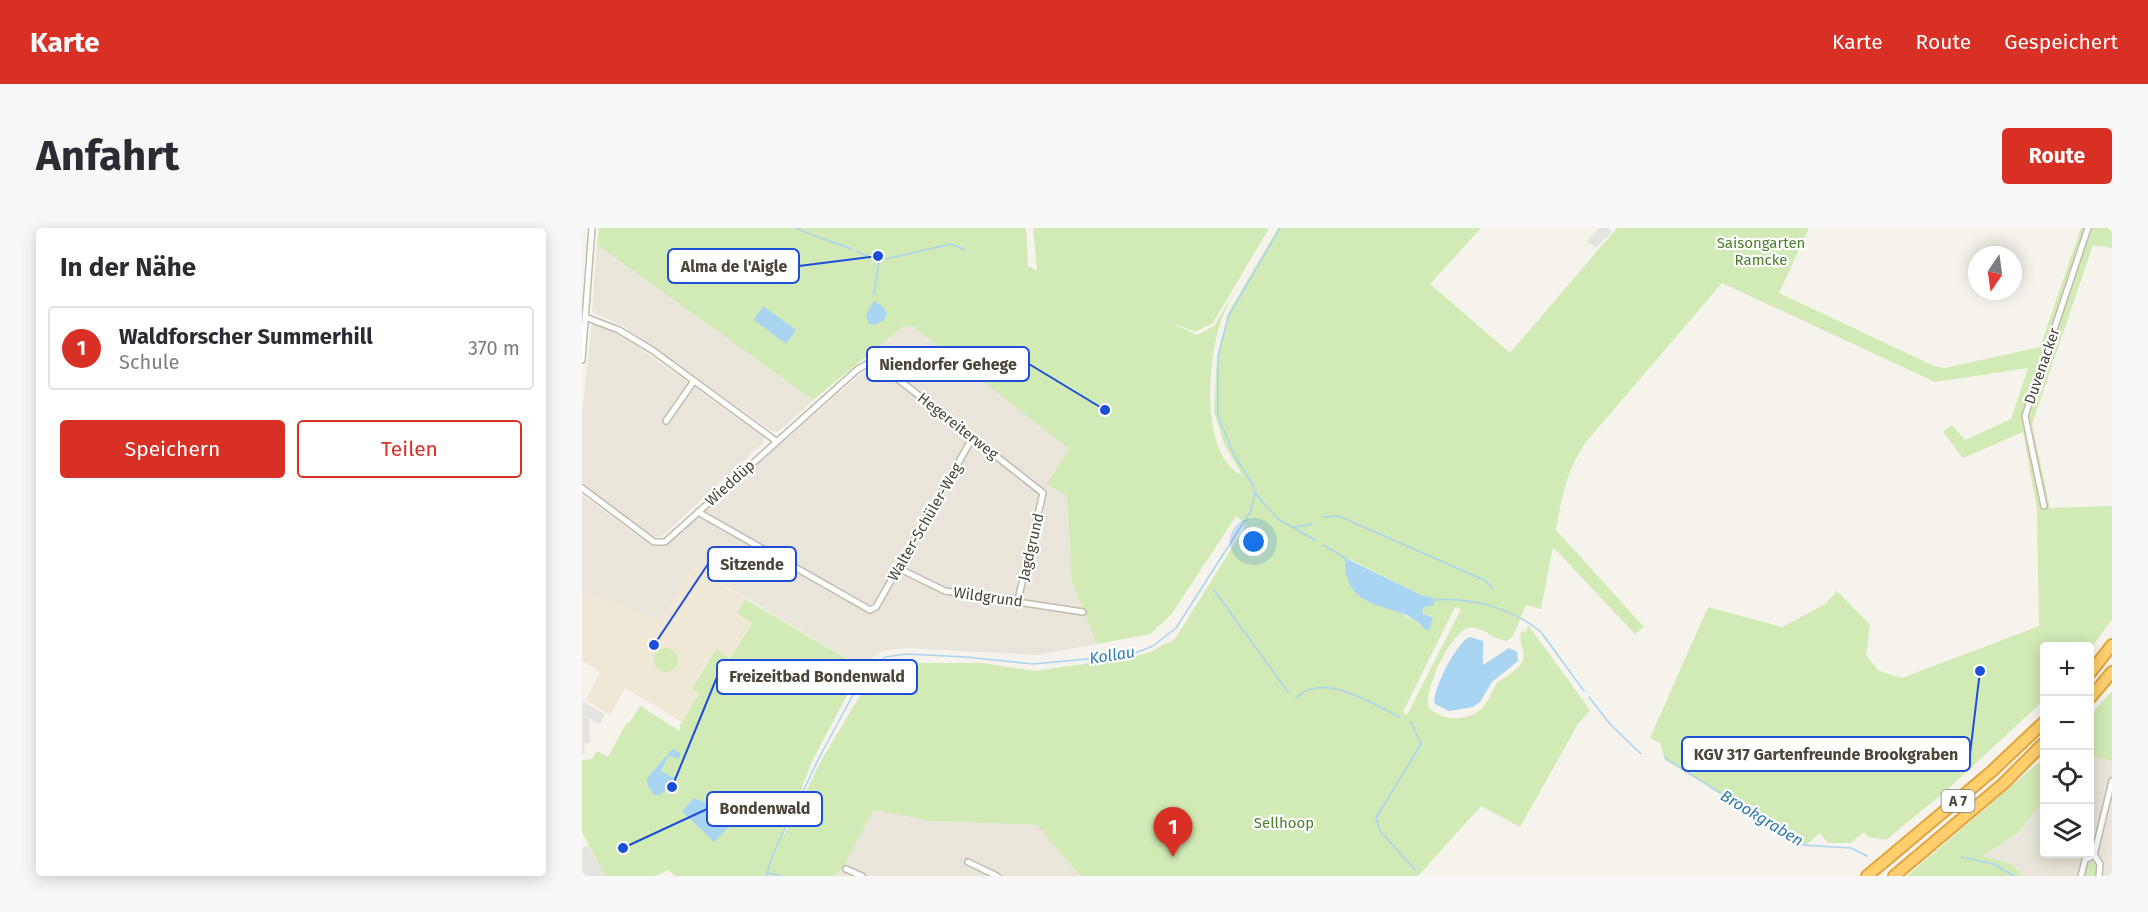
<!DOCTYPE html>
<html lang="de">
<head>
<meta charset="utf-8">
<style>
	:root { --surface:#fff; --page:#f7f7f7; --text:#2b2b33; --muted:#7c7c81; --line:#e1e1e2; --accent:#d93025 }
	body { margin:0; font-family:"Fira Sans",sans-serif; background:var(--page); color:var(--text) }
	.controls { position:absolute; right:18px; bottom:18px; display:grid; overflow:hidden; border-radius:6px; box-shadow:0 3px 15px #0003 }
	.controls button { width:54px; height:54px; display:grid; place-items:center; padding:0; border:0; border-bottom:2px solid var(--line); background:var(--surface); color:var(--text); font:30px sans-serif }
	.compass { position:absolute; left:1386px; top:18px; width:54px; height:54px; border-radius:50%; background:var(--surface); box-shadow:0 3px 15px #0003; rotate:193deg }
	.you { position:absolute; left:672px; top:314px; width:21px; height:21px; margin:-15px; border:4px solid #fff; border-radius:50%; background:#1a73e8; box-shadow:0 0 0 9px #1a73e833 }
	.badge { display:grid; place-items:center; width:39px; height:39px; border-radius:50%; background:var(--accent); color:#fff; font-size:20px; font-weight:700 }
	.pin { position:absolute; translate:-50% -50px; filter:drop-shadow(0 2px 3px #0008) }
	.pin::after { content:''; position:absolute; top:32px; width:21px; height:18px; background:inherit; clip-path:polygon(0 0,100% 0,50% 100%) }
	.list { margin:0; padding:0; list-style:none }
	h2 { display:flex; justify-content:space-between; align-items:center; height:78px; margin:0; padding:0 24px; font-size:26px }
	h2 small { font-size:20px; font-weight:400; color:var(--muted) }
	.list li { display:grid; grid-template-columns:39px 1fr auto; gap:18px; align-items:center; box-sizing:border-box; height:84px; margin:0 12px 12px; padding:0 12px; border:2px solid var(--line); border-radius:6px }
	.list b { display:block; font-size:22px; white-space:nowrap }
	.list p { margin:0; font-size:20px; white-space:nowrap; color:var(--muted) }
	.list em { font-size:20px; font-style:normal; color:var(--muted) }
	.actions { display:flex; gap:12px; padding:18px 24px }
	.actions a { flex:1; padding:14px 0; border:2px solid var(--accent); border-radius:6px; text-align:center; font-size:21px; color:var(--accent) }
	.actions .main { background:var(--accent); color:#fff }
	.icon { flex:none; width:33px; height:33px; fill:none; stroke:currentColor; stroke-width:2; stroke-linecap:round; stroke-linejoin:round }
	.map { position:relative; flex:none; width:1530px; height:648px; overflow:hidden; border-radius:6px }
	header { display:flex; align-items:center; gap:36px; box-sizing:border-box; height:84px; padding:0 30px; background:var(--accent); color:#fff }
	header strong { font-size:28px }
	nav { display:flex; gap:33px; margin-inline-start:auto; font-size:21px }
	.intro { display:flex; align-items:center; justify-content:space-between; box-sizing:border-box; height:144px; padding:0 36px }
	h1 { margin:0; font-size:42px }
	.button { padding:15px 27px; border-radius:6px; background:var(--accent); color:#fff; font-size:21px; font-weight:700 }
	main { display:flex; gap:36px; padding:0 36px }
	aside { flex:1; background:var(--surface); border-radius:6px; box-shadow:0 3px 15px #0003 }
	.map>svg:first-child { display:block }
	.residential { fill:#eae5da }
	.education { fill:#efe8d6 }
	.green { fill:#d2eab5; fill-rule:evenodd }
	.parking { fill:#e5e3e0 }
	.water { fill:#a9d4f2 }
	.lines { fill:none; stroke-linecap:round; stroke-linejoin:round }
	.stream { stroke:#a9d4f2; stroke-width:1.5 }
	.street-casing { stroke:#c2bbae; stroke-width:8 }
	.highway-casing { stroke:#e0a43c; stroke-width:14 }
	.street { stroke:#fff; stroke-width:5 }
	.highway { stroke:#ffcf6e; stroke-width:10 }
	.labels { text-anchor:middle; dominant-baseline:central; stroke-width:4.5; stroke-linejoin:round; paint-order:stroke }
	.shield { fill:#fff; stroke:#817c74; stroke-width:1.5 }
	.shield-label { font-size:14px; font-weight:bold; fill:#4b4439 }
	.park-label { font-size:15px; fill:#4a7f2a; stroke:#fff }
	.street-label { font-size:15px; fill:#4b4439; stroke:#fff }
	.water-label { font-size:16px; font-style:italic; fill:#2e7ab2; stroke:#fff }
	.leader { fill:none; stroke:#1d4ed8; stroke-width:2 }
	.callout-dot { fill:#1d4ed8; stroke:#fff; stroke-width:2 }
	.callout { fill:#fff; stroke:#1d4ed8; stroke-width:2 }
	.callout-label { font-size:16px; text-anchor:middle; font-weight:bold; fill:#4b4439 }
</style>
</head>
<body>
<header>
<strong>Karte</strong>
<nav><a>Karte</a><a>Route</a><a>Gespeichert</a></nav>
</header>
<div class="intro"><h1>Anfahrt</h1><a class="button">Route</a></div>
<main>
<aside>
<h2>In der Nähe<small></small></h2>
<ul class="list">
<li><span class="badge">1</span><div><b>Waldforscher Summerhill</b><p>Schule</p></div><em>370 m</em></li>
</ul>
<div class="actions"><a class="main">Speichern</a><a>Teilen</a></div>
</aside>
<div class="map">
<svg width="1530" height="648" viewBox="0 0 1530 648">
	<rect width="100%" height="100%" fill="#f6f3ec"/>
	<!-- residential -->
	<g class="residential">
		<path d="M15,17L231,172L196,204L189,203L43,99L10,84Z"/>
		<path d="M10,96H16L48,113L182,210L181,215L79,309H70L0,256V185Z"/>
		<path d="M330,98L488,221L485,268L490,355L515,416L456,427L325,420L301,422L282,436L262,429L112,339L79,393L0,363V267L69,317L81,318L295,132L287,124L320,99Z"/>
		<path d="M1508,528L1530,533V648H1441L1430,636L1400,628L1436,605L1462,571V626H1508Z"/>
		<path d="M291,582L348,593L456,597L498,648H251L260,642Z"/>
	</g>
	<!-- education -->
	<path class="education" d="M112,338L163,371L155,385L170,394L148,429L134,421L110,460L117,465L100,494L43,460L28,487L4,472L18,444L0,433V363L79,392Z"/>
	<!-- green -->
	<g class="green">
		<path d="M17,0H444L446,38L455,42L451,0H687L631,95L613,104L582,91L615,107L632,98L692,0C676,27 657,55 643,83C626,119 615,227 660,247L642,216L632,183L635,130L646,85L696,0H899L848,56L928,125L1035,0H1227L1197,65L1352,138L1363,140L1458,119L1499,0H1530V20L1511,17L1450,196L1468,280L1530,278V391L1508,421V418H1462V472L1366,561L1304,612L1286,609L1282,604L1269,615H1246L1238,605L1224,617L1083,532L1078,515L1068,510L1126,379L1200,399L1243,376L1255,363L1288,397L1284,427L1297,443L1320,450L1457,398L1455,281L1441,204L1381,230L1361,204L1370,197L1383,212L1429,191L1446,140L1353,154L1140,55L1003,215C984,244 980,268 974,302L1062,399L1053,406L971,319L959,381L944,377L931,408L925,413C911,412 899,397 886,400C868,405 840,465 847,480C863,495 891,494 904,475C909,469 910,461 915,455C923,448 936,443 940,434C946,424 934,414 940,403L944,404L946,397L1008,482L996,496L938,599L899,578L836,648H498L455,597L348,593L291,582L260,642L251,648H93L86,642L73,648H23L0,604V532L10,531L15,523L26,529L45,494L47,495L58,478L98,503V497L117,466L110,461L134,421L148,430L170,395L155,385L163,371L263,430L282,436L231,531L199,613L240,531L291,446L305,435H401L452,443L551,429L568,424L593,411L664,297L654,288L589,387L568,406L515,416L490,355L485,268L465,256L487,221L330,98L320,99L231,172L15,17ZM767,331L839,367L852,370L840,382L841,386L851,390L840,398L831,390L824,389ZM873,379L879,381L825,487L821,484Z"/>
		<circle cx="84" cy="432" r="12"/>
		<path d="M1530,463V533L1508,528V487Z"/>
		<path d="M1462,530V571L1436,605L1400,628L1430,636L1441,648H1325Z"/>
		<path d="M1504,633L1517,636L1515,648H1500Z"/>
	</g>
	<!-- parking -->
	<g class="parking">
		<path d="M1017,0H1026L1030,4L1014,20L1005,13Z"/>
		<path d="M0,451L1,474L23,486L18,496L7,490L8,515H2L3,526H0Z"/>
		<path d="M6,617L23,648H0V620Z"/>
	</g>
	<!-- water -->
	<g class="water">
		<path d="M292,73L299,77L305,85L302,92L293,97L287,96L284,87Z"/>
		<path d="M181,78L214,102L204,116L172,92Z"/>
		<path d="M763,330L839,367L852,370V378H844L840,382L841,386L851,390L847,402H843C824,371 761,391 763,330Z"/>
		<path d="M888,409L901,413V437L927,420L935,424L936,433L910,454L898,474L891,479L867,483L853,476C849,464 875,413 888,409Z"/>
		<path d="M91,521L98,525V529L95,531L87,527L79,543L90,549L92,548L94,552L78,567H72L65,556V551C68,547 88,523 91,521Z"/>
		<path d="M112,570L127,576L124,582L131,588L141,582L151,595L132,614L100,583Z"/>
	</g>
	<g class="lines">
		<!-- stream -->
		<g class="stream">
			<path d="M213,0L228,6"/>
			<path d="M230,7L270,21"/>
			<path d="M274,23L297,33L292,66"/>
			<path d="M304,31L369,16L383,22"/>
			<path d="M673,265L696,291L733,312"/>
			<path d="M740,289L757,288L904,353L911,361"/>
			<path d="M711,299L730,296"/>
			<path d="M741,317L765,331"/>
			<path d="M632,362L706,464"/>
			<path d="M852,372C888,369 930,380 959,404L1002,463"/>
			<path d="M1007,469L1028,496L1059,526"/>
			<path d="M714,470C740,443 789,475 817,489"/>
			<path d="M829,494L839,516L794,590L798,603L833,642"/>
			<path d="M1083,530L1220,617L1269,620L1285,628"/>
			<path d="M1380,629L1411,636L1432,648"/>
			<path d="M186,645L200,648"/>
			<path d="M184,648L191,626L237,530L285,441L303,429L324,426L384,429L451,436L548,427L571,418L594,400L669,283L673,265L671,257L652,227L636,188V128L646,89L698,0"/>
		</g>
		<defs>
			<g id="street">
				<path d="M3,89L37,102L70,122L194,213"/>
				<path d="M0,132L10,0"/>
				<path d="M84,193L112,153"/>
				<path d="M0,260L72,314H83L276,141L289,134L298,137L461,265L436,372"/>
				<path d="M1462,278L1443,188L1506,0"/>
				<path d="M116,284L288,382L294,379L391,209"/>
				<path d="M316,340L363,363L501,384"/>
				<path d="M1512,627L1518,636L1517,648"/>
				<path d="M386,634L415,648"/>
				<path d="M264,641L280,648"/>
				<path d="M1499,648L1503,632L1512,627L1530,553"/>
			</g>
			<g id="highway">
				<path d="M1508,445L1530,417"/>
				<path d="M1508,470L1530,444"/>
				<path d="M1285,648L1409,544L1462,494"/>
				<path d="M1312,648L1421,556L1462,515"/>
			</g>
		</defs>
		<!-- street casing -->
		<use href="#street" class="street-casing"/>
		<!-- highway casing -->
		<use href="#highway" class="highway-casing"/>
		<!-- street -->
		<use href="#street" class="street"/>
		<!-- highway -->
		<use href="#highway" class="highway"/>
	</g>
	<g class="labels">
		<!-- shield labels -->
		<rect class="shield" x="1359.5" y="562" width="33" height="22" rx="4.5"/>
		<g class="shield-label">
			<text x="1376" y="573">A 7</text>
		</g>
		<!-- park labels -->
		<g class="park-label">
			<text x="1179" y="15">Saisongarten<tspan x="1179" dy="17">Ramcke</tspan></text>
			<text x="702" y="595">Sellhoop</text>
		</g>
		<!-- street labels -->
		<g class="street-label">
			<text transform="translate(1460 138) rotate(-71)">Duvenacker</text>
			<text transform="translate(376 198) rotate(38)">Hegereiterweg</text>
			<text transform="translate(148 255) rotate(-42)">Wieddüp</text>
			<text transform="translate(343 294) rotate(-60)">Walter-Schüler-Weg</text>
			<text transform="translate(449 319) rotate(-77)">Jagdgrund</text>
			<text transform="translate(406 369) rotate(8)">Wildgrund</text>
		</g>
		<!-- water labels -->
		<g class="water-label">
			<text transform="translate(530 427) rotate(-9)">Kollau</text>
			<text transform="translate(1180 590) rotate(31)">Brookgraben</text>
		</g>
	</g>
	<!-- callouts -->
	<path class="leader" d="M296 28L217 38M523 182L447 136M72 417L126 336M90 559L135 449M1398 443L1388 526M41 620L125 581"/>
	<g class="callout-dot">
		<circle cx="296" cy="28" r="6"/>
		<circle cx="523" cy="182" r="6"/>
		<circle cx="72" cy="417" r="6"/>
		<circle cx="90" cy="559" r="6"/>
		<circle cx="1398" cy="443" r="6"/>
		<circle cx="41" cy="620" r="6"/>
	</g>
	<g class="callout">
		<rect x="86" y="21" width="131" height="34" rx="6"/>
		<rect x="285" y="119" width="162" height="34" rx="6"/>
		<rect x="126" y="319" width="88" height="34" rx="6"/>
		<rect x="135" y="432" width="200" height="34" rx="6"/>
		<rect x="1100" y="509" width="288" height="34" rx="6"/>
		<rect x="125" y="564" width="115" height="34" rx="6"/>
	</g>
	<g class="callout-label">
		<text x="152" y="44">Alma de l'Aigle</text>
		<text x="366" y="142">Niendorfer Gehege</text>
		<text x="170" y="342">Sitzende</text>
		<text x="235" y="454">Freizeitbad Bondenwald</text>
		<text x="1244" y="532">KGV 317 Gartenfreunde Brookgraben</text>
		<text x="183" y="586">Bondenwald</text>
	</g>
</svg>
<div class="controls">
<button>+</button>
<button>−</button>
<button><svg class="icon" aria-label="locate" viewBox="0 0 24 24"><circle cx="12" cy="12" r="6"/><path d="M12 2v4M12 18v4M2 12h4M18 12h4"/></svg></button>
<button><svg class="icon" aria-label="layers" viewBox="0 0 24 24"><path d="M12 4l9 5-9 5-9-5zM3 14l9 5 9-5"/></svg></button>
</div>
<svg class="compass" viewBox="-18 -18 36 36"><path d="M0-13l5 13h-10z" fill="#e53935"/><path d="M0 13l5-13h-10z" fill="#7c7c81"/></svg>
<div class="you"></div>
<div class="pin badge" style="left:591px;top:629px">1</div>
</div>
</main>
</body>
</html>
